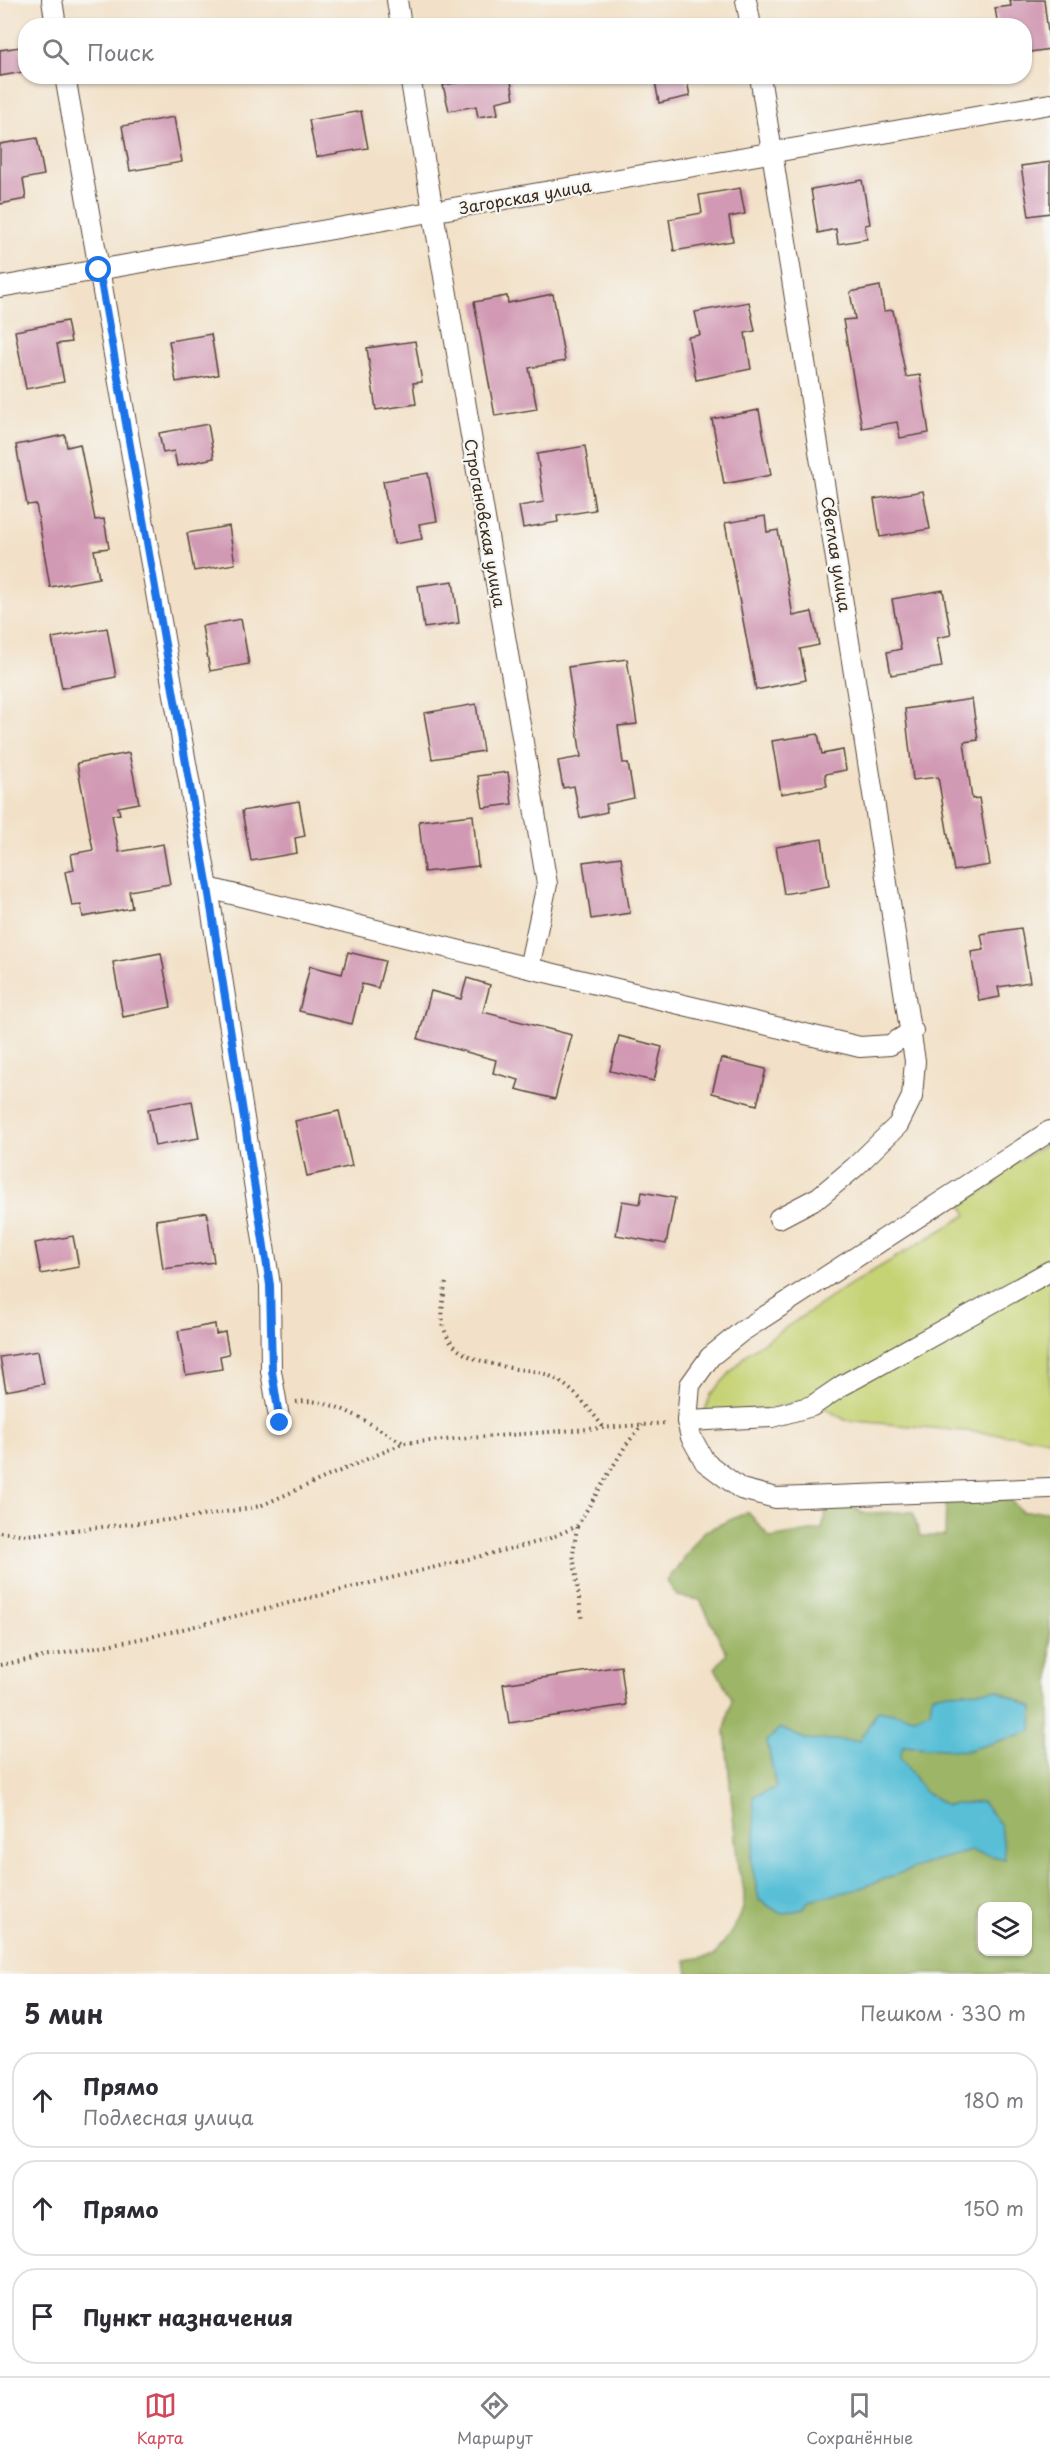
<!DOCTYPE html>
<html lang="ru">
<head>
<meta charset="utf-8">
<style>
	:root { --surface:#fff; --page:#f2f2f3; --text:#2b2b33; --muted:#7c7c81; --line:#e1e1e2; --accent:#d1495b }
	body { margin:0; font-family:"Playpen Sans",sans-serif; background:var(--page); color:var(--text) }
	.controls { position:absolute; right:18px; bottom:18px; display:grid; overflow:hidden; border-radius:12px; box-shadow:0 2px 4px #0004 }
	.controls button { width:54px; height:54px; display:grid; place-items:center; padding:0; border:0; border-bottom:2px solid var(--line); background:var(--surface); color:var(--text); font:30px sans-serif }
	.stop { position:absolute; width:18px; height:18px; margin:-14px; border:4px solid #1a73e8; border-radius:50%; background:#fff }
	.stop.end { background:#1a73e8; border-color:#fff; box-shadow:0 2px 6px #0008 }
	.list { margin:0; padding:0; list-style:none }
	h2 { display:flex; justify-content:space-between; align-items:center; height:78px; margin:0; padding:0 24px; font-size:26px }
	h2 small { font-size:20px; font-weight:400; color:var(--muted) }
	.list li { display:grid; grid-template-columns:39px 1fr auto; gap:18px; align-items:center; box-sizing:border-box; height:96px; margin:0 12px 12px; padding:0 12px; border:2px solid var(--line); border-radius:24px }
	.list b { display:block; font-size:22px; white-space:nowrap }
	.list p { margin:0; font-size:20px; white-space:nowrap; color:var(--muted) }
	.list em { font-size:20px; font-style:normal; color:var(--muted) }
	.icon { flex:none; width:33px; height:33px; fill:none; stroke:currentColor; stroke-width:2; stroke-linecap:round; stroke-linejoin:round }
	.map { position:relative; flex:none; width:1050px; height:1974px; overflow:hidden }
	.search { position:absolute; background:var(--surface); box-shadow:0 2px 4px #0004; left:18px; right:18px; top:18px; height:66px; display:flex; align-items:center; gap:15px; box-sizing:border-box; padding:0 21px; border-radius:24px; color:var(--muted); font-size:22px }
	.sheet { height:402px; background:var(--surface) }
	nav { display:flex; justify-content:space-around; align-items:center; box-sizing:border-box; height:84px; border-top:2px solid var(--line); background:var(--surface); font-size:16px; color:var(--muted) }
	nav a { display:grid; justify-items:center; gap:3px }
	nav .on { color:var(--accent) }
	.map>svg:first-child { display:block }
	.green { fill:#c6d375; stroke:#807e4a; stroke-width:1.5 }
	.forest { fill:#9cb566; stroke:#6c7042; stroke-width:1.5; fill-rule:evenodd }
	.water { fill:#59bfd7; stroke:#4a747a; stroke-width:1.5 }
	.building { fill:#d199b3 }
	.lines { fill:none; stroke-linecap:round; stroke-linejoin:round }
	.minor-casing { stroke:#564538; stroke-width:22 }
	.path { stroke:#564538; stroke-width:4; stroke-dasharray:1.5 4.5; stroke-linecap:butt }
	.minor { stroke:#fff; stroke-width:20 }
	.route { stroke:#1a73e8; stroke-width:8 }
	.labels { text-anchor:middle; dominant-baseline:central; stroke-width:4.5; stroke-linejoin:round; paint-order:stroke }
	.street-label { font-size:16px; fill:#3b2a1e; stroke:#f6f6f2 }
</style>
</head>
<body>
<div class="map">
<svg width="1050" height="1974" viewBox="0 0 1050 1974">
	<rect width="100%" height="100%" fill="#f6f6f2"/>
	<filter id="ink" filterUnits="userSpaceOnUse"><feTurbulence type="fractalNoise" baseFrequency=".0167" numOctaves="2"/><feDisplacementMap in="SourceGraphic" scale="12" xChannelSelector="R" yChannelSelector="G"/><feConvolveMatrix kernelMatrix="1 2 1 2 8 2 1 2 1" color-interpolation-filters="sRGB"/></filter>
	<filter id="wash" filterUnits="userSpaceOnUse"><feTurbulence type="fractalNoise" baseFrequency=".008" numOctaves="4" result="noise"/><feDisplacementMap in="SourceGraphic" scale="24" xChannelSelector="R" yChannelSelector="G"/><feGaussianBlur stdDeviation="1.35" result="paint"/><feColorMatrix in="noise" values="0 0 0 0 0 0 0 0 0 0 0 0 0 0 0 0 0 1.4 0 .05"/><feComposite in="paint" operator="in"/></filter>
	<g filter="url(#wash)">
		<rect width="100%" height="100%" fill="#f2e1c8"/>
		<!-- green -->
		<path class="green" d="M1050,1142V1439L845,1420L809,1399L770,1409L704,1413L711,1394L749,1352L851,1284L967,1215L961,1204L998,1182L993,1176Z"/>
		<!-- forest -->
		<path class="forest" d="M1010,1499L1022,1512L1050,1511V1974H688L686,1960L715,1955C737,1923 754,1908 738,1869L725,1730L732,1699L715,1668L727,1654L700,1600L677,1596L667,1581L703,1532L748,1512L770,1538L822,1529L828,1503L852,1502L861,1513L913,1512L920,1536H945L946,1501ZM982,1906H1028V1952H982Z"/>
		<!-- water -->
		<path class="water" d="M997,1690L1033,1707L1032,1731L966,1751L903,1746L900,1757L924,1791L946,1805L982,1802L1001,1825L1005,1859L971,1851L933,1861L855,1890L809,1900L803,1909L781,1914L759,1900L751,1861L755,1837L753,1796L776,1788L767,1741L780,1728L805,1739L859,1741L878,1710L914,1717L930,1711L932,1694Z"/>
		<g id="blocks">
			<!-- building -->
			<g class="building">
				<path d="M1010,0H1044L1050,49L1024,53V26H998L995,8L1011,6Z"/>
				<path d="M20,47L24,72L0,76V50Z"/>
				<path d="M466,76H510L514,98L496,102L498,114L478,117L476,106L449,111L443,85L467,81Z"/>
				<path d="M654,76H686L690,96L659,103Z"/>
				<path d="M361,111L368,148L316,157L309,120Z"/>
				<path d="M174,117L182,162L130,171L122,126Z"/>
				<path d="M37,138L44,175L23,179L26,199L0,204V144Z"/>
				<path d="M1050,162V213L1029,216L1021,166Z"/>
				<path d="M862,180L870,224L865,225L867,239L838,244L836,229L818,233L811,189Z"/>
				<path d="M740,188L745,214L729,217L733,241L674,251L669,219L702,213L699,195Z"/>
				<path d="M880,286L884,311L893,310L906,377L920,375L929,433L900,438L897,422L862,428L843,320L855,319L850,292Z"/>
				<path d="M553,294L565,361L529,368L537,409L495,416L474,302L507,296L508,303Z"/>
				<path d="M749,302L755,331L745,333L751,369L696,380L688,337L700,335L695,312Z"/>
				<path d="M67,321L71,342L57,344L64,382L26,389L15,331Z"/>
				<path d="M211,334L218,375L176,382L169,341Z"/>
				<path d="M415,341L422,382L413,383L416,404L376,410L367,348Z"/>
				<path d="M759,410L771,475L724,484L712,419Z"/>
				<path d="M208,424L214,458L177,466L174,451L163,453L159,433Z"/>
				<path d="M65,435L67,447L80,444L95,520L104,519L109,548L94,550L99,578L50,587L36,504L27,505L16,445Z"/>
				<path d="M585,446L595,510L557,516L558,522L523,528L519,506L544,502L537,454Z"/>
				<path d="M428,473L437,521L419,524L422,539L394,544L383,481Z"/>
				<path d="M923,491L930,529L880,537L874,499Z"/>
				<path d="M765,516L767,532L778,530L793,616L812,612L819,645L800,649L806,680L756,690L725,523Z"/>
				<path d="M229,526L235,564L194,571L187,533Z"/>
				<path d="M453,581L459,623L424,628L418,586Z"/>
				<path d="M943,590L951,635L937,638L942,667L891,675L887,652L901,649L892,599Z"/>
				<path d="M241,619L249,664L210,671L202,626Z"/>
				<path d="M107,628L116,677L62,688L52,638Z"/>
				<path d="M627,659L637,724L618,726L623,763H628L634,798L606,804L607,812L580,818L574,786L563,788L558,761L581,757L568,667Z"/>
				<path d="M972,699L978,740L964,742L972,799L979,798L990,865L954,871L938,777L913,780L905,709Z"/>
				<path d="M476,704L483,751L432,759L424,713Z"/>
				<path d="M818,734L822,754L843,750L846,770L825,774L827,786L781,794L772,741Z"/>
				<path d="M129,753L139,803L118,807L120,814L112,815L119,852L163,844L170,884L129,891L132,908L83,917L81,905L72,906L65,872L74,870L71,854L93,850L77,763Z"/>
				<path d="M508,772L512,804L483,808L478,776Z"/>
				<path d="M299,801L305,836L295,838L297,853L251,861L242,811Z"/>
				<path d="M473,815L478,866L424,872L419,821Z"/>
				<path d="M822,839L829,886L784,894L776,847Z"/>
				<path d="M621,857L630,913L591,919L583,862Z"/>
				<path d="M1021,928L1030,982L998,987L1000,997L979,1001L971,952L984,950L981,934Z"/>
				<path d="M348,952L385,961L378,988L362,984L352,1024L299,1011L310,966L342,974Z"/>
				<path d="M161,953L171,1007L123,1017L113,962Z"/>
				<path d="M467,978L490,985L483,1012L572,1035L555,1099L516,1089L519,1080L493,1073L496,1060L418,1039L431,991L461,999Z"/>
				<path d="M619,1036L662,1047L654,1081L610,1071Z"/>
				<path d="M721,1058L766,1069L757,1105L712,1093Z"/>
				<path d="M192,1101L199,1138L155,1146L148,1109Z"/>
				<path d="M339,1111L352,1166L307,1176L295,1121Z"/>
				<path d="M642,1192L675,1198L666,1244L616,1235L622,1201L640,1204Z"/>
				<path d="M207,1212L214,1262L163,1269L156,1220Z"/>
				<path d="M73,1236L79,1267L41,1274L35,1243Z"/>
				<path d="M215,1324L216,1334L225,1332L229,1354L220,1356L222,1369L186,1375L178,1331Z"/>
				<path d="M38,1351L44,1384L6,1391L0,1357Z"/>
				<path d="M621,1666L626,1705L509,1723L503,1684Z"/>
			</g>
		</g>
	</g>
	<g filter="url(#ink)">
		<use href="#blocks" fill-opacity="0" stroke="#564538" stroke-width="1.5"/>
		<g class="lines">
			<defs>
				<g id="minor">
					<path d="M52,0L56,26"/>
					<path d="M397,0L401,26"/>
					<path d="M746,0L751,26"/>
					<path d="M65,76L208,888L270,1285L271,1371L280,1423"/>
					<path d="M410,76L547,884L529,968"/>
					<path d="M760,76L915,1061L912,1097L898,1125L855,1167L819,1197L779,1218"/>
					<path d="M0,287L1050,104"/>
					<path d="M208,888L529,968L860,1047L890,1045L913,1031"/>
					<path d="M1050,1131L741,1332L710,1357L690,1385L687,1421L691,1437L705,1462L741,1489L776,1498L1050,1488"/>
					<path d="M687,1421L772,1417L812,1406L843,1385L1050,1271"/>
				</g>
			</defs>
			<!-- minor casing -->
			<use href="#minor" class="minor-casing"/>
			<!-- path -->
			<g class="path">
				<path d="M446,1283C432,1348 459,1358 516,1369C526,1370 538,1371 548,1375C573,1387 588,1407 604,1428"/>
				<path d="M296,1402C336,1396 370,1426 404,1443"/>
				<path d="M577,1527L573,1554L582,1621"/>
				<path d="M0,1532L27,1535L195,1517L260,1506L404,1443L667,1423"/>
				<path d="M0,1665L150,1637L546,1540L577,1526L626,1445L642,1425"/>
			</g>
			<!-- minor -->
			<use href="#minor" class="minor"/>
		</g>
	</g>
	<g class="lines" filter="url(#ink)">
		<!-- route -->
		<path class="route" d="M99,270L208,888L270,1285L272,1371L280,1423"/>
	</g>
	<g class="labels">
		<!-- street labels -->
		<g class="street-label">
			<text transform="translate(525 196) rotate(-10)">Загорская улица</text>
			<text transform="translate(486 523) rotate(80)">Строгановская улица</text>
			<text transform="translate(837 554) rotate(81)">Светлая улица</text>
		</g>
	</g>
</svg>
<div class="controls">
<button><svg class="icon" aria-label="layers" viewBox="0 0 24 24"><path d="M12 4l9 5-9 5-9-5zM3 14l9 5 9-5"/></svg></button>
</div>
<div class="stop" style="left:99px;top:270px"></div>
<div class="stop end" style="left:280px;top:1423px"></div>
<div class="search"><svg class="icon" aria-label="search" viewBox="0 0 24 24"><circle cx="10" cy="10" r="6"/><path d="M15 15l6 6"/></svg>Поиск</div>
</div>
<section class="sheet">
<h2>5 мин<small>Пешком · 330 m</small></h2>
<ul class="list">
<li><svg class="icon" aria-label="ahead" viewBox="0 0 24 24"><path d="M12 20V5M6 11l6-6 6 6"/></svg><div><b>Прямо</b><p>Подлесная улица</p></div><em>180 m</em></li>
<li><svg class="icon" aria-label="ahead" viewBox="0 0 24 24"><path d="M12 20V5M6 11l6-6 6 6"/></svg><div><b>Прямо</b></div><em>150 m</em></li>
<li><svg class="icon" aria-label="arrive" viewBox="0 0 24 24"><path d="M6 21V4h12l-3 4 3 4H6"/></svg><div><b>Пункт назначения</b></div></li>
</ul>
</section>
<nav>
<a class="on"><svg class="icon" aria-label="map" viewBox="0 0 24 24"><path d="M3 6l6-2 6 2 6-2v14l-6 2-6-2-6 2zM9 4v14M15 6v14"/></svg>Карта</a>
<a><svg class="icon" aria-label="directions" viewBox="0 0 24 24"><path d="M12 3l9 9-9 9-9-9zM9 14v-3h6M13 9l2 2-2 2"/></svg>Маршрут</a>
<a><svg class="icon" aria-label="saved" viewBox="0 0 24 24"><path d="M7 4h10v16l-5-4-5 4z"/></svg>Сохранённые</a>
</nav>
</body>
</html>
